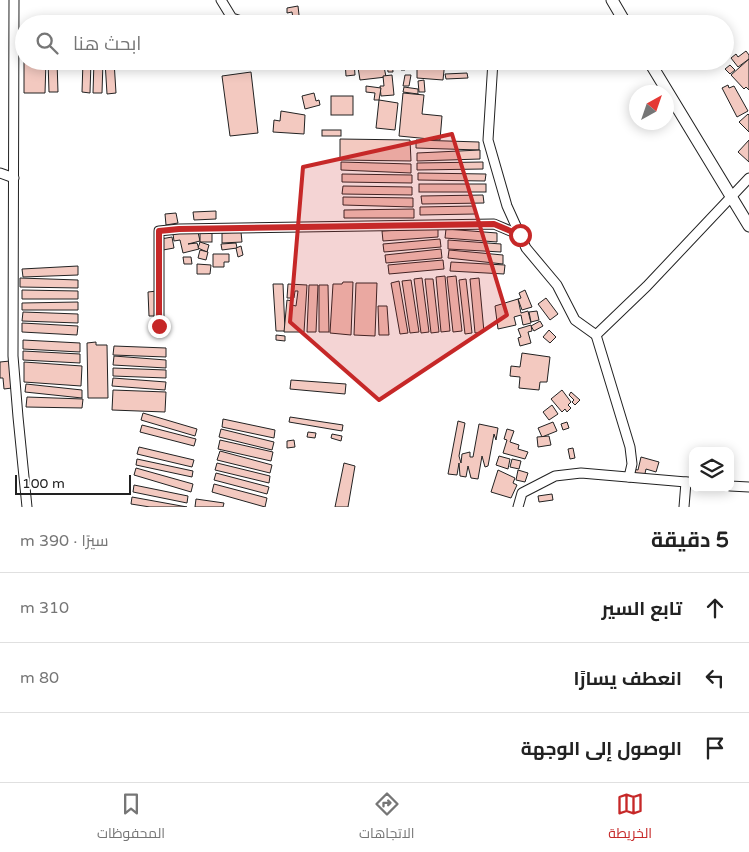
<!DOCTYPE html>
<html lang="ar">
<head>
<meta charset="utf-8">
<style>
	:root { --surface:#fff; --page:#f6f6f6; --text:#222; --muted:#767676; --line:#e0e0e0; --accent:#c62828 }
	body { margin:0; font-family:"Varela Round",Cairo,sans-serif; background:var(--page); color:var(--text); direction:rtl }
	.controls { position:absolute; right:15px; bottom:15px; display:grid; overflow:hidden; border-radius:10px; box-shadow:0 2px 12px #0003 }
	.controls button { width:45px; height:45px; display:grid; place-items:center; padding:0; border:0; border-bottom:1px solid var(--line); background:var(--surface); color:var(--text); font:25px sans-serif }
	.compass { position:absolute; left:629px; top:85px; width:45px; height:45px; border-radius:50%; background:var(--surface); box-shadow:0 2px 12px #0003; rotate:40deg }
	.scale { position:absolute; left:15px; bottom:12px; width:116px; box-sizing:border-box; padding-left:5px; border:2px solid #222; border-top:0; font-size:14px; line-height:18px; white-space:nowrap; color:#222; -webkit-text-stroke:4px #fff; paint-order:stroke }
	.stop { position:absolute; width:15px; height:15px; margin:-11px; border:4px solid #c62828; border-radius:50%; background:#fff }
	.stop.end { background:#c62828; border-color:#fff; box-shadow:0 1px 5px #0008 }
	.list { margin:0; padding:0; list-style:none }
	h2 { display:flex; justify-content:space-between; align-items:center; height:65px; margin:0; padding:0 20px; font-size:21px }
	h2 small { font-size:16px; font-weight:400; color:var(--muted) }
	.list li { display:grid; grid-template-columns:32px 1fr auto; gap:15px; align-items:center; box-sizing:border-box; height:70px; padding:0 20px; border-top:1px solid var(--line) }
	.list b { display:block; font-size:19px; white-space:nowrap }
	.list em { font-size:16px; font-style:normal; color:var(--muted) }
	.icon { flex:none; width:28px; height:28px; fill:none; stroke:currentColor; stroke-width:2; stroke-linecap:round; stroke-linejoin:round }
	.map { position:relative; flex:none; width:749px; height:507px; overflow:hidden; direction:ltr }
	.search { position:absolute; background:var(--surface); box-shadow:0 2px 12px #0003; left:15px; right:15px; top:15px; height:55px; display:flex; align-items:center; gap:12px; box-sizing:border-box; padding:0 18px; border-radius:28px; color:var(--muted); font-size:19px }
	.sheet { height:275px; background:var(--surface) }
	nav { display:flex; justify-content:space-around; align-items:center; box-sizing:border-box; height:70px; border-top:1px solid var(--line); background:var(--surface); font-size:14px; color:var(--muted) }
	nav a { display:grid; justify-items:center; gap:2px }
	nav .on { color:var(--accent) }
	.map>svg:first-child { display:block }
	.building { fill:#f3c9c0; stroke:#222 }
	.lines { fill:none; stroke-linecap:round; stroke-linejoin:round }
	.minor-casing { stroke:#222; stroke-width:11 }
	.major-casing { stroke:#222; stroke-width:13 }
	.minor { stroke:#fff; stroke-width:9 }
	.major { stroke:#fff; stroke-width:11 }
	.route { stroke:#c62828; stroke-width:6 }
	.marked { fill:#c62828; fill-opacity:0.2; stroke:#c62828; stroke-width:4; stroke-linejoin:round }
</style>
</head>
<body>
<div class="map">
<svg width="749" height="507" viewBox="0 0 749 507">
	<rect width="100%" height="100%" fill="#fff"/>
	<!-- building -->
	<g class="building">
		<path d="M298,6L300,24H294L292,12L287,13V8Z"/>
		<path d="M746,51L749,55V59L738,67L731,58L736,54L738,57Z"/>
		<path d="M749,59V90L746,87L744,89L731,75Z"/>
		<path d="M24,61H46L45,93H24Z"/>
		<path d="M48,61H57L58,92H49Z"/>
		<path d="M83,61H91L90,93L82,92Z"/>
		<path d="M94,61H103L102,93H93Z"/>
		<path d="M105,61H114L116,93L107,94Z"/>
		<path d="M345,61H354L355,75L346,76Z"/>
		<path d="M357,61H383L386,77L360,80Z"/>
		<path d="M387,61H392L393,72H388Z"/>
		<path d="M406,61L405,70H401V65H396V62Z"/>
		<path d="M417,61H445L443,80L417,78Z"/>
		<path d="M730,65L735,70L730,74L725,69Z"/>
		<path d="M251,72L258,133L230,136L222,76Z"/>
		<path d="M467,73L468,78L446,79L445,74Z"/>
		<path d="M392,75L394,95L381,96L380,86H384L383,76Z"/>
		<path d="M405,75H411L409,86H403Z"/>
		<path d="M424,80L425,92H419L418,81Z"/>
		<path d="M728,85L729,88L734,86L748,111L737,117L722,88Z"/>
		<path d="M366,86L381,88L379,100L398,103L395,130L376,128L379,100H374L375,93L366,92Z"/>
		<path d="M404,87L418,89V94L403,92Z"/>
		<path d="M314,93L316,101L319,100L320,105L305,109L302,96Z"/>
		<path d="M403,93L424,95L422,114L442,116L440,140L399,136Z"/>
		<rect x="331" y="96" width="22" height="19"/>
		<path d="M281,111L305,115L304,134L273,132L274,120L280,121Z"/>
		<path d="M748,114L749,115V132L739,122Z"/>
		<rect x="322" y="130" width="19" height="6"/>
		<path d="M340,139L410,140L411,161L340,160Z"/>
		<path d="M416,140L479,142V150L416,148Z"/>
		<path d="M749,140V162L738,152Z"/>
		<path d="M480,150V159L417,161V153Z"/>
		<path d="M341,162L411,164V173L341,170Z"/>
		<path d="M483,162V169L417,170V163Z"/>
		<path d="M418,173L486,174L485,181L418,180Z"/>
		<path d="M342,174L412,175V183L342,182Z"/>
		<rect x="419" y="184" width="67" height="8"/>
		<path d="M343,186L412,187V195L342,194Z"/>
		<path d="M483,195L484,203L422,204L421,196Z"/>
		<path d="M343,197L413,198V207L343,205Z"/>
		<path d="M475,206V214L420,215V207Z"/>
		<path d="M414,209V218H344V210Z"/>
		<path d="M216,211V219L194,220L193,212Z"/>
		<path d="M176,213L178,223L166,225L165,214Z"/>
		<path d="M197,228L200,241L188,244L197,243L199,249L183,253L180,240L174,241L173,234Z"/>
		<path d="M438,228V237L383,241L382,231Z"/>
		<path d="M446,229L497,233V242L445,238Z"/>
		<rect x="200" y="231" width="12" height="11"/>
		<path d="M241,232L242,242L222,243V233Z"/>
		<path d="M172,237L174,248L163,250L161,239Z"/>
		<path d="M440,239L441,247L384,252L383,244Z"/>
		<path d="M448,240L501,244V252L448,249Z"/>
		<path d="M200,242L209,245L207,252L198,248Z"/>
		<path d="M236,243L237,248L222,250L221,244Z"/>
		<path d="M241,246L243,255L238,257L236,248Z"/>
		<path d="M441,249L442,258L386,263L385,255Z"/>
		<path d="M200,250L208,252L206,260L198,258Z"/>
		<path d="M449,250L503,255V264L448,258Z"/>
		<path d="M213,254H229V262H224V267H213Z"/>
		<path d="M183,257H191L192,264H184Z"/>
		<path d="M443,260L444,269L389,274L388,265Z"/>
		<path d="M451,262L505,265L504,274L450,271Z"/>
		<path d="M197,264L211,265L210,274H197Z"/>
		<path d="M78,266V275L23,277L22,269Z"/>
		<path d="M445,276L450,331L441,332L436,277Z"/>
		<path d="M456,276L462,331L453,332L447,277Z"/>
		<path d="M20,278L78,280V288L20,287Z"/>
		<path d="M422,278L429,332L421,333L414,279Z"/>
		<path d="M479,278L484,332L475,333L470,279Z"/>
		<path d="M425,279H433L439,332L431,333Z"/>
		<path d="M466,279L472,333L465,334L459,280Z"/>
		<path d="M411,280L419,332L410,333L402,281Z"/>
		<path d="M399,281L408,333L400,334L391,283Z"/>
		<path d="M343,282H353L351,335L330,333L333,284H342Z"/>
		<path d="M356,283H377L375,336L354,335Z"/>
		<path d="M273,284H283L285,331H276Z"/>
		<path d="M288,284L307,285L304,332H284L287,300L292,301V305L296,306L298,291H295L294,298H287Z"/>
		<path d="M309,285H318L316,332H307Z"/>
		<path d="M319,285H328L329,332H319Z"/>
		<path d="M22,290L78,291V299H22Z"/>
		<path d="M525,290L532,307L522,310L518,299L521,298L519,293Z"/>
		<path d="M157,291L158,316H149L148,292Z"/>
		<path d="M546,298L558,314L550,320L538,304Z"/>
		<path d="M518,299L521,313L528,311L531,323L523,325L521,315L514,317L516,325L498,329L495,306Z"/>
		<path d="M78,302V310H22V303Z"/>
		<path d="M378,306H387L389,335H379Z"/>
		<path d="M537,311L539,320L531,322L529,312Z"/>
		<path d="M23,312L78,314V323L22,321Z"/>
		<path d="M540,321L543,326L534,331L531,326Z"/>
		<path d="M22,323L78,326L77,335L22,332Z"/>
		<path d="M531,325L532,331L528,332L531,343L520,346L518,338L521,337L518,329Z"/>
		<path d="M549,330L556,337L550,343L543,337Z"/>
		<path d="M276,335L285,336V341L276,340Z"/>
		<path d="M23,340L80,343V352L23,349Z"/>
		<path d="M96,342V345H107L108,398H88L87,343Z"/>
		<path d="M114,346L166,348V357L113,355Z"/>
		<path d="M23,351L80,354V363L23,360Z"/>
		<path d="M522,353L550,357L547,382H540L539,390L519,388L520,377L510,376L511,366L520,367Z"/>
		<path d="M114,356L166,360V368L113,365Z"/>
		<path d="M10,361L12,388L4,389L3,378H0V362Z"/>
		<path d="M24,362L82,366L81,386L24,382Z"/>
		<path d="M113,368L166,370V378L113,376Z"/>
		<path d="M113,378L166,382L165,390L112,386Z"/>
		<path d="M291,380L346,384L345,394L290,389Z"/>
		<path d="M26,384L82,390V398L25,392Z"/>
		<path d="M113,390L166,392L165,412L112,410Z"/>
		<path d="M562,390L571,402L568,405L571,408L567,412L565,409L562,412L551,399Z"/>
		<path d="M571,392L580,400L575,405L572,402L574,400L569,395Z"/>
		<path d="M27,397L83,399L82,408L26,407Z"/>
		<path d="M552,405L558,414L549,420L543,412Z"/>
		<path d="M143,413L197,429L195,436L141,420Z"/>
		<path d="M290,417L343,425L342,431L289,422Z"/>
		<path d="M223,419L275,430L274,438L222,427Z"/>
		<path d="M458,421L465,423L459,456L461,463L462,454L470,452V457H473L479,424L498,428L496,440L494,434L488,466L485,467L482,456L478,479L471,478L468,466L466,477L460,476L459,463L457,475L448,474Z"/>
		<path d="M553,422L557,431L542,437L538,428Z"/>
		<path d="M567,422L569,428L563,430L561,424Z"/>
		<path d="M142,425L196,439L194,446L140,432Z"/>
		<path d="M221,429L274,442L272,450L219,437Z"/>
		<path d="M507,429L514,431L510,442L519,445L518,449L528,452L525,459L503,453L507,440L504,439Z"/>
		<path d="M308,432L316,433L315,438L307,437Z"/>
		<path d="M332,434L342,436L341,441L331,438Z"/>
		<path d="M549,436L551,445L538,447L537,437Z"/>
		<path d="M220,440L273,452L271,461L218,449Z"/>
		<path d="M294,440L295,447L287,448V441Z"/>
		<path d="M139,447L194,460L192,467L137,454Z"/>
		<path d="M573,448L575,458L570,459L568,449Z"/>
		<path d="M220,451L272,465L270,473L217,460Z"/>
		<path d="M499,456L510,459L508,469L496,465Z"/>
		<path d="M641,457L659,462L656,472L646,469L644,478L632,475L633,469L638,470Z"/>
		<path d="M137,459L193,471L192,477L136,465Z"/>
		<path d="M512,459L521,461L519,469L510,467Z"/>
		<path d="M217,463L270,476L269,483L215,470Z"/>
		<path d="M344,463L355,466L348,507H335Z"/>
		<path d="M136,468L193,484L191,492L134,475Z"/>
		<path d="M498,470L515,478L513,483L517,485L511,498L491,492Z"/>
		<path d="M518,470L528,473L525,482L516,480Z"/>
		<path d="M216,473L269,487L267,494L214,480Z"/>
		<path d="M214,484L267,498L265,507L212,492Z"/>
		<path d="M134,485L188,496L187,503L133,492Z"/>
		<path d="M552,494L553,500L539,502L538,496Z"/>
		<path d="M132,497L187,507H150L131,504Z"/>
		<path d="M196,499L224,503L223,507H195Z"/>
	</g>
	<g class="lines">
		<defs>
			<g id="minor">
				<path d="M14,0L13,356L18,417L27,507"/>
				<path d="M221,0L232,18L250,24"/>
				<path d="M384,24L418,21L512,24"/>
				<path d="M493,61L488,140L507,206L526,248L557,285L575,320L596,335L647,286L749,178"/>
				<path d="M0,173L14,178"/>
				<path d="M159,326V231L179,229L494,224L520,235"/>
				<path d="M596,335L630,447L632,464L629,477"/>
				<path d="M730,486L749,487"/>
				<path d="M518,507L522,493L555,476L581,473L686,482"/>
				<path d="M684,507L686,482H693"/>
			</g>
			<g id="major">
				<path d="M612,0L626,24"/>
				<path d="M649,61L749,226"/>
			</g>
		</defs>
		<!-- minor casing -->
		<use href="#minor" class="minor-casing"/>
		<!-- major casing -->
		<use href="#major" class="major-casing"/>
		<!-- minor -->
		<use href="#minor" class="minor"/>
		<!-- major -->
		<use href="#major" class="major"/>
	</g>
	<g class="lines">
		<!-- route -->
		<path class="route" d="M159,326V231L179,229L494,224L520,235"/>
	</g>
	<!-- marked area -->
	<path class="marked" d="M452,134L507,315L379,400L290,322L303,167Z"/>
</svg>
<div class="controls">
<button><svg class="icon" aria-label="layers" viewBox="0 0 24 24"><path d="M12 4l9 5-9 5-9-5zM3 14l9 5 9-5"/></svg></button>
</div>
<svg class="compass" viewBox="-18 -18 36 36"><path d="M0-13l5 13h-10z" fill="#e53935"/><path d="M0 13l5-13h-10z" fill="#767676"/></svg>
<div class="scale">100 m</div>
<div class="stop" style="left:520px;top:235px"></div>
<div class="stop end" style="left:159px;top:326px"></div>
<div class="search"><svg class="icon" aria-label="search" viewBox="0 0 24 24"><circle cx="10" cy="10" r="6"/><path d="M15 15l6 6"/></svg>ابحث هنا</div>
</div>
<section class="sheet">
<h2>5 دقيقة<small>سيرًا · 390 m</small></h2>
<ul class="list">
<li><svg class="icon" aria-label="ahead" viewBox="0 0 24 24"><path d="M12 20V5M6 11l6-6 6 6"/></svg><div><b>تابع السير</b></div><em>310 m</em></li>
<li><svg class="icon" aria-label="left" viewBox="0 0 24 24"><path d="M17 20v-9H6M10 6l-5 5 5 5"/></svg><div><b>انعطف يسارًا</b></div><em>80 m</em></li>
<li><svg class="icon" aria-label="arrive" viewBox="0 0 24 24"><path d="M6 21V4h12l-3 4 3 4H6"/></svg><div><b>الوصول إلى الوجهة</b></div></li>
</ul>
</section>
<nav>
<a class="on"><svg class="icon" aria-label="map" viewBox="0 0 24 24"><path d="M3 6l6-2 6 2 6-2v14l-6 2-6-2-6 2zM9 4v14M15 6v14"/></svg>الخريطة</a>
<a><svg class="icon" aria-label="directions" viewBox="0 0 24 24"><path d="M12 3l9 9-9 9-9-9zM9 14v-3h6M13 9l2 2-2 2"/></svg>الاتجاهات</a>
<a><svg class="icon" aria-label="saved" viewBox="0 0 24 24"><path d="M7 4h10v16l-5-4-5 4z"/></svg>المحفوظات</a>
</nav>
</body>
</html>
